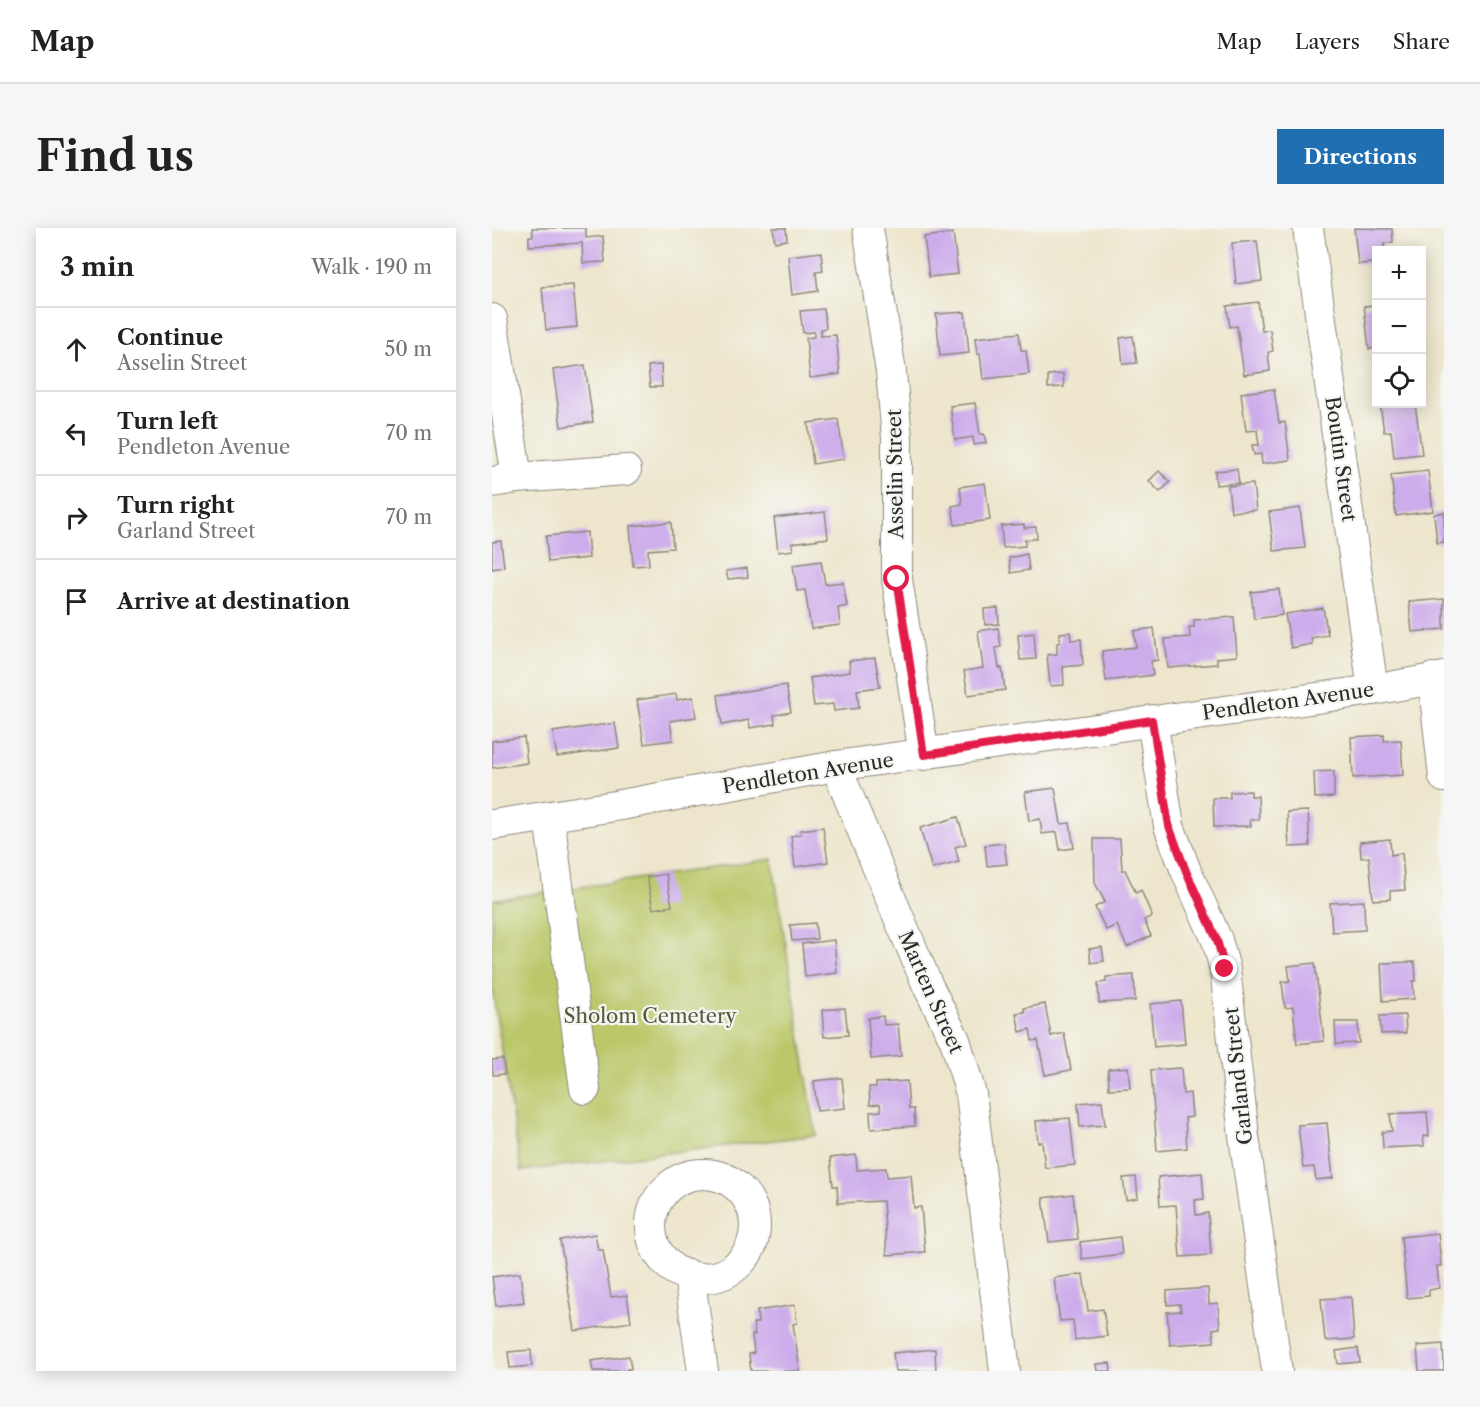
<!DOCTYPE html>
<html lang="en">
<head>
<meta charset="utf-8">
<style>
	:root { --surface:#fff; --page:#f6f6f6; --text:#202124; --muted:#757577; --line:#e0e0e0; --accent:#1f6fb2 }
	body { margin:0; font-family:"Libre Caslon Text",serif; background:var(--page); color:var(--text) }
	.controls { position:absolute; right:18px; top:18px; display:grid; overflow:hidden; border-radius:0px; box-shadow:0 3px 15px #0003 }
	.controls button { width:54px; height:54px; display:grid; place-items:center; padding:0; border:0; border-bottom:2px solid var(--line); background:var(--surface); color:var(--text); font:30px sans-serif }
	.stop { position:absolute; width:18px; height:18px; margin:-14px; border:4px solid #e11d48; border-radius:50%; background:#fff }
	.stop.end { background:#e11d48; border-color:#fff; box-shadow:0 2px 6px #0008 }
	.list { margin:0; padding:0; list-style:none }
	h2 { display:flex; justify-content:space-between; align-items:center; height:78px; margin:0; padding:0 24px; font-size:26px }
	h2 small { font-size:20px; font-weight:400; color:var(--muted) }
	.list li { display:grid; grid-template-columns:39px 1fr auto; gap:18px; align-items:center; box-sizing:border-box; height:84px; padding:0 24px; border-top:2px solid var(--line) }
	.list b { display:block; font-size:22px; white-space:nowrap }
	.list p { margin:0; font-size:20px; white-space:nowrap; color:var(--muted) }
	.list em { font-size:20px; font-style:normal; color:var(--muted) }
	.icon { flex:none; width:33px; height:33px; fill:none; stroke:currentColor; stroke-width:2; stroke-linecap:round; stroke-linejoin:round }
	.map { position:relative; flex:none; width:952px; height:1143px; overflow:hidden; border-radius:0px }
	header { display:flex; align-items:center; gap:36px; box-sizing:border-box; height:84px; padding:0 30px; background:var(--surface); border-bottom:2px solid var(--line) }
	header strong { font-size:28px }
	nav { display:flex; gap:33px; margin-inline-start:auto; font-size:21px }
	.intro { display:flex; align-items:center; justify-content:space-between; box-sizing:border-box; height:144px; padding:0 36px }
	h1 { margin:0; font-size:42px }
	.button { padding:15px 27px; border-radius:0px; background:var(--accent); color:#fff; font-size:21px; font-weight:700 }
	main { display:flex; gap:36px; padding:0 36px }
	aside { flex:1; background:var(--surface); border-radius:0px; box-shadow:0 3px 15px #0003 }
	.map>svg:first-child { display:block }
	.green { fill:#bbc769; stroke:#73794a; stroke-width:1.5 }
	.building { fill:#cdaceb }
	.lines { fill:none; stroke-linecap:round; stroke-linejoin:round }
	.minor-casing { stroke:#8c887c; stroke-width:32 }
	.minor { stroke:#fff; stroke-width:30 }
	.route { stroke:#e11d48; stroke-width:8 }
	.labels { text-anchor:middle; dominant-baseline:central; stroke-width:4.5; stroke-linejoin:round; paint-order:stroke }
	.street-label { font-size:20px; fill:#2b2b2b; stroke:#f6f6f2 }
	.park-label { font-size:20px; fill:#565a3e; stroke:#f6f6f2 }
</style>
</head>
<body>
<header>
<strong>Map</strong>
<nav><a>Map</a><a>Layers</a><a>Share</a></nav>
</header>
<div class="intro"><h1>Find us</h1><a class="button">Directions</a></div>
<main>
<aside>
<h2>3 min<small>Walk · 190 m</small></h2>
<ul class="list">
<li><svg class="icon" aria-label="ahead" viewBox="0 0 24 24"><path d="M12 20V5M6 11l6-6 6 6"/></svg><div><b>Continue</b><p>Asselin Street</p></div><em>50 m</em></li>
<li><svg class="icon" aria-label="left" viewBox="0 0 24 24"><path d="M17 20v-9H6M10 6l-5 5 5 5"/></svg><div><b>Turn left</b><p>Pendleton Avenue</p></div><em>70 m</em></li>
<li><svg class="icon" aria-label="right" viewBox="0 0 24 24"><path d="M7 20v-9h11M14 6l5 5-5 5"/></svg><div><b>Turn right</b><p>Garland Street</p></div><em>70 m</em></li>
<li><svg class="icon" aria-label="arrive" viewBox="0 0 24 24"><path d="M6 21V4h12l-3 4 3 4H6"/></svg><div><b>Arrive at destination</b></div></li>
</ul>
</aside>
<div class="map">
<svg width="952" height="1143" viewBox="0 0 952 1143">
	<rect width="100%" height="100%" fill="#f6f6f2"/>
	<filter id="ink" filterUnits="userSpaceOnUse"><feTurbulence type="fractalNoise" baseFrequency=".0167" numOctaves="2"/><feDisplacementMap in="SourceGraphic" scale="12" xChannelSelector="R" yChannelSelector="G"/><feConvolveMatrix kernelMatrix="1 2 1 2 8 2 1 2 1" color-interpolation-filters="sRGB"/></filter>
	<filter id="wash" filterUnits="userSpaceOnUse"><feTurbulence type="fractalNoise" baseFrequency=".008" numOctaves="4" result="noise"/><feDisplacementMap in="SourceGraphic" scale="24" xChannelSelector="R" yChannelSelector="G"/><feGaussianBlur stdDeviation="1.35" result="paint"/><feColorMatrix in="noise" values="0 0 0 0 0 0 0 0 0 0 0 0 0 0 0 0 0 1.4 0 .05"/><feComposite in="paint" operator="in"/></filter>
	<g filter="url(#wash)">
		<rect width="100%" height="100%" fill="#ede6cc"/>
		<!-- green -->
		<path class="green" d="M280,631L324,907L29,943L0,760V672Z"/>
		<g id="blocks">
			<!-- building -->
			<g class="building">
				<path d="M40,0H94V10L111,8L113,34L91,35L90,15L37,18V8H41Z"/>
				<path d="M281,0H294L295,12L283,14Z"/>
				<path d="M862,0L900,1L901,14L892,15V22H884V53H883L881,35L866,36Z"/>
				<path d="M461,5L466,46L437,49L432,9Z"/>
				<path d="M765,13L770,53L744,56L740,15Z"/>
				<path d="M329,24L331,43L324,44L326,63L300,67L296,28Z"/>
				<path d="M81,57L85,99L54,102L50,59Z"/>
				<path d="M766,74L770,103L778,102L781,123L776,124L778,143L752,147L745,98L738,99L735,78Z"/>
				<path d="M884,77V120L877,121L872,78Z"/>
				<path d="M332,81L334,100L329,101V108L344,107L348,146L318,150L314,110L322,109V104L311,105L308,83Z"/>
				<path d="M473,84L477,125L448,128L444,86Z"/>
				<path d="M527,105L529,122H534L537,146L491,151L488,126H485L483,110Z"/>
				<path d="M641,108L645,135L631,136L628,110Z"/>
				<path d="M93,137L101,194L69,199L61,142Z"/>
				<path d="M169,137L170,159H158L156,138Z"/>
				<path d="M571,146L572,159L556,160V147Z"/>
				<path d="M782,161L787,195L793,194L798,232L770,236L769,226L762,227L760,217H767L765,202L754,203L749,165Z"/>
				<path d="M483,175L488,206H492L494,215L482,217L481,209L463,212L458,178Z"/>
				<path d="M888,176H923L930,226L902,229L899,203L892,204Z"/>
				<path d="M346,191L352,231L321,236L316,195Z"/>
				<path d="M745,241L747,255L724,257L723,243Z"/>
				<path d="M667,243L678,254L668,264L657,253Z"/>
				<path d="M936,243L941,283L904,288L899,247Z"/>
				<path d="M493,255L498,292L463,297L460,278L470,276L468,259Z"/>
				<path d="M761,256L764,282L739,284L736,258Z"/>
				<path d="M808,280L813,320L782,323L777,284Z"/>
				<path d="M333,284L336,310L300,315L301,322L286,324L282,290Z"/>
				<path d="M952,284V314L945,315L942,286Z"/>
				<path d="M179,294L181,320L156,322L157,337L141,338L138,298Z"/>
				<path d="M532,296V300L544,299L545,310L533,312V318L511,320L509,298Z"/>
				<path d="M95,304L97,330L56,334L54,308Z"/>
				<path d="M9,313L12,339L0,341V314Z"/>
				<path d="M535,326L537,342L519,345L517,330Z"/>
				<path d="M329,333L333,356L351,354L355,378L346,380L348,397L319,401L313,362L305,363L301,337Z"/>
				<path d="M255,340L256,349L236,351L234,343Z"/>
				<path d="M787,361L790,387L762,391L759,364Z"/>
				<path d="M952,371V401L920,404L917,374Z"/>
				<path d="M506,380L507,396L493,397L492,381Z"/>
				<path d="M831,380L836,407L819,410L820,416L799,420L793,386Z"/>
				<path d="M742,389L745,428L725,430V436L676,440L673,411L698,409L697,399H702V392Z"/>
				<path d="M506,400L509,419L504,420L507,440H510L513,462L476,467L472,443L491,440L486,403Z"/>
				<path d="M662,400L666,432L659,433L661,447L614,453L610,423L644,419L642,403Z"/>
				<path d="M578,404L579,412L589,411L591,437L571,439L572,457L558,458L555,427L565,426V415L568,414V405Z"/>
				<path d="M542,405L544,431L528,432L526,407Z"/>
				<path d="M383,430L388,459L365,462L367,480L342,483L341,476L322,478L318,450L358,444L357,433Z"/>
				<path d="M294,457L299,484L282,487L283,496L258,500L257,492L230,497L226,467Z"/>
				<path d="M184,466L185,472L201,469L204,489L178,493L181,512L152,516L145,472Z"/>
				<path d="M123,495L127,520L65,529L61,504Z"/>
				<path d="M892,507V513L909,512L911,547L861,550L859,509Z"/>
				<path d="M32,509L35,535L0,540V513Z"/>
				<path d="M842,543V569L823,570L822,544Z"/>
				<path d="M563,560L569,596L578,595L582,620L568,622L565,604L550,606L548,591L537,593L533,564Z"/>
				<path d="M759,563V568H766L767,592H758L759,598L722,599L721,570H738V564Z"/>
				<path d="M816,583L818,618L797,619L795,584Z"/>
				<path d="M466,589L474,616L463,619L467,634L440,641L428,600Z"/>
				<path d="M331,599L336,634L303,639L299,608L309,606V602Z"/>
				<path d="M602,611H628L630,642H633L644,665L649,662L660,688L652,692L659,708L635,719L625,697L614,702L603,679L613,674L603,655Z"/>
				<path d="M898,611L899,627L910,625L913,662L898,663V671L881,672L877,629L869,630L868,614Z"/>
				<path d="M512,615L515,636L495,638L493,617Z"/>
				<path d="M174,646L180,678L161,681L155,649Z"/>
				<path d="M872,673L873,702L840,704L838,675Z"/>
				<path d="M323,695L325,711L300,713L298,697Z"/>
				<path d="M342,712L345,745L313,749L310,716Z"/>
				<path d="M610,719L612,733L599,735L597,721Z"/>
				<path d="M923,734L924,753H921L922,771L891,773L889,735Z"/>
				<path d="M823,735L832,813L805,816L801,779L793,780L790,754L798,753L796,738Z"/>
				<path d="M642,747L643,773L607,775L606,755L614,754V749Z"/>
				<path d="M689,773L693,816L662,819L658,776Z"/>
				<path d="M553,776L559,808L572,805L579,842L553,847L546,812L540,813L538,801L528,804L524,785L533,784L532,780Z"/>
				<path d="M353,780L356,807L332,809L330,782Z"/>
				<path d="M913,787L914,805L889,806L888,788Z"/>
				<path d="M391,788L392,797L406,796L409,828L379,831L376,790Z"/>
				<path d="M843,794H866L867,815L844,816Z"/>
				<path d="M11,831L13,846L1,847L0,832Z"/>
				<path d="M636,839L638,860L617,861L616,841Z"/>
				<path d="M689,840L691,866L698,865L700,889L693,890L695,920L665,923L659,842Z"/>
				<path d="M350,850L353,880L325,883L322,853Z"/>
				<path d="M415,853L417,881H422L423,898L379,901L378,884L389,883L388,876L378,877L377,859H384V855Z"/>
				<path d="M610,873L613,897L588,899L586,875Z"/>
				<path d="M935,884L937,908H931L932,918L891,920L890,904L900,903L898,886Z"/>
				<path d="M578,890L583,937L553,940L550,914L546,915L544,893Z"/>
				<path d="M835,895L841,950L824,952L822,939L811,940L806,897Z"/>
				<path d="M364,927L365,942L394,940L395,949L419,947L422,980L429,979L433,1024L395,1027L391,973L346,975L345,958H341L338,930Z"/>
				<path d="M710,945L712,971L703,972L704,987L716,985L719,1027L688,1029L684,977L668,978L666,949Z"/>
				<path d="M644,949L646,970L634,972L631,950Z"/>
				<path d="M581,966L586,1011L557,1014L551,970Z"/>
				<path d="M946,1005L949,1038H945L947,1060L937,1062V1068L915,1070L909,1009Z"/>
				<path d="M103,1006L106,1022H111L119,1069L135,1067L139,1094L83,1103L68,1012Z"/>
				<path d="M628,1009L630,1026L590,1031L588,1014Z"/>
				<path d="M28,1045L32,1074L4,1078L0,1049Z"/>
				<path d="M591,1046L596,1083L611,1081L615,1108L583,1112L581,1092L568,1093L562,1050Z"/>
				<path d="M716,1060L717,1076L726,1075L728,1100L721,1101L722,1114L678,1117L675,1084L689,1083L688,1076L675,1077V1063Z"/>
				<path d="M859,1069L862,1111L833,1113L829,1071Z"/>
				<path d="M303,1077L305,1095L301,1096L308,1143H259L257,1126L262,1125L260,1107H263L261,1095H266L265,1083Z"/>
				<path d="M951,1116L952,1143H927L925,1118Z"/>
				<path d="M866,1120L868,1134L846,1136L844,1123Z"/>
				<path d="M443,1121L444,1143H403L401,1125Z"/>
				<path d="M39,1122L40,1138L18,1140L16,1124Z"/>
				<path d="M137,1128L139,1141H135L136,1143H101L99,1133Z"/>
				<path d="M618,1135L619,1143H605L604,1136Z"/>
			</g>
		</g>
	</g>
	<g filter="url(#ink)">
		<use href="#blocks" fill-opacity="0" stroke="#8c887c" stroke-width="1.5"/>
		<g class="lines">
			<defs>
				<g id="minor">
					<path d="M376,0L399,144L405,210V351L432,527"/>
					<path d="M816,0L881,462"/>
					<path d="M0,91L25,250"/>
					<path d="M0,254L25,250L134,242"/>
					<path d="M941,450L952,549"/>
					<path d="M660,492L677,598L694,643L725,712L733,741L752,908L785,1143"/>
					<path d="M344,538L390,650L436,758L463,812L479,866L513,1143"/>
					<path d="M57,589L93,861"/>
					<path d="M0,597L123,578L344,538L881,462L952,449"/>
					<circle cx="211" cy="998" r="52"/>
					<path d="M197,1047L211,1143"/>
				</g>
			</defs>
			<!-- minor casing -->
			<use href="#minor" class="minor-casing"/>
			<!-- minor -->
			<use href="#minor" class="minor"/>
		</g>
	</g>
	<g class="lines" filter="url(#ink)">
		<!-- route -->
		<path class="route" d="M405,351L432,527L660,492L677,598L694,643L725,712L733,741"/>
	</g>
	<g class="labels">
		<!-- street labels -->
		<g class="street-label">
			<text transform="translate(849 231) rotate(82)">Boutin Street</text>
			<text transform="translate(403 246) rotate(-91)">Asselin Street</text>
			<text transform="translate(796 473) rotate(-8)">Pendleton Avenue</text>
			<text transform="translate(316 545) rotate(-9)">Pendleton Avenue</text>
			<text transform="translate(439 764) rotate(66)">Marten Street</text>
			<text transform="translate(746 848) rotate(-96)">Garland Street</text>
		</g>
		<!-- park labels -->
		<g class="park-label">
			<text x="158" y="788">Sholom Cemetery</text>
		</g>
	</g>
</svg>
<div class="controls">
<button>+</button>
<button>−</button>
<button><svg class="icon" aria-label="locate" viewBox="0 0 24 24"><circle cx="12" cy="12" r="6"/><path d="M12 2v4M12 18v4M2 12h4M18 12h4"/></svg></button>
</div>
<div class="stop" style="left:405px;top:351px"></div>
<div class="stop end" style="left:733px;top:741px"></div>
</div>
</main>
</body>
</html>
